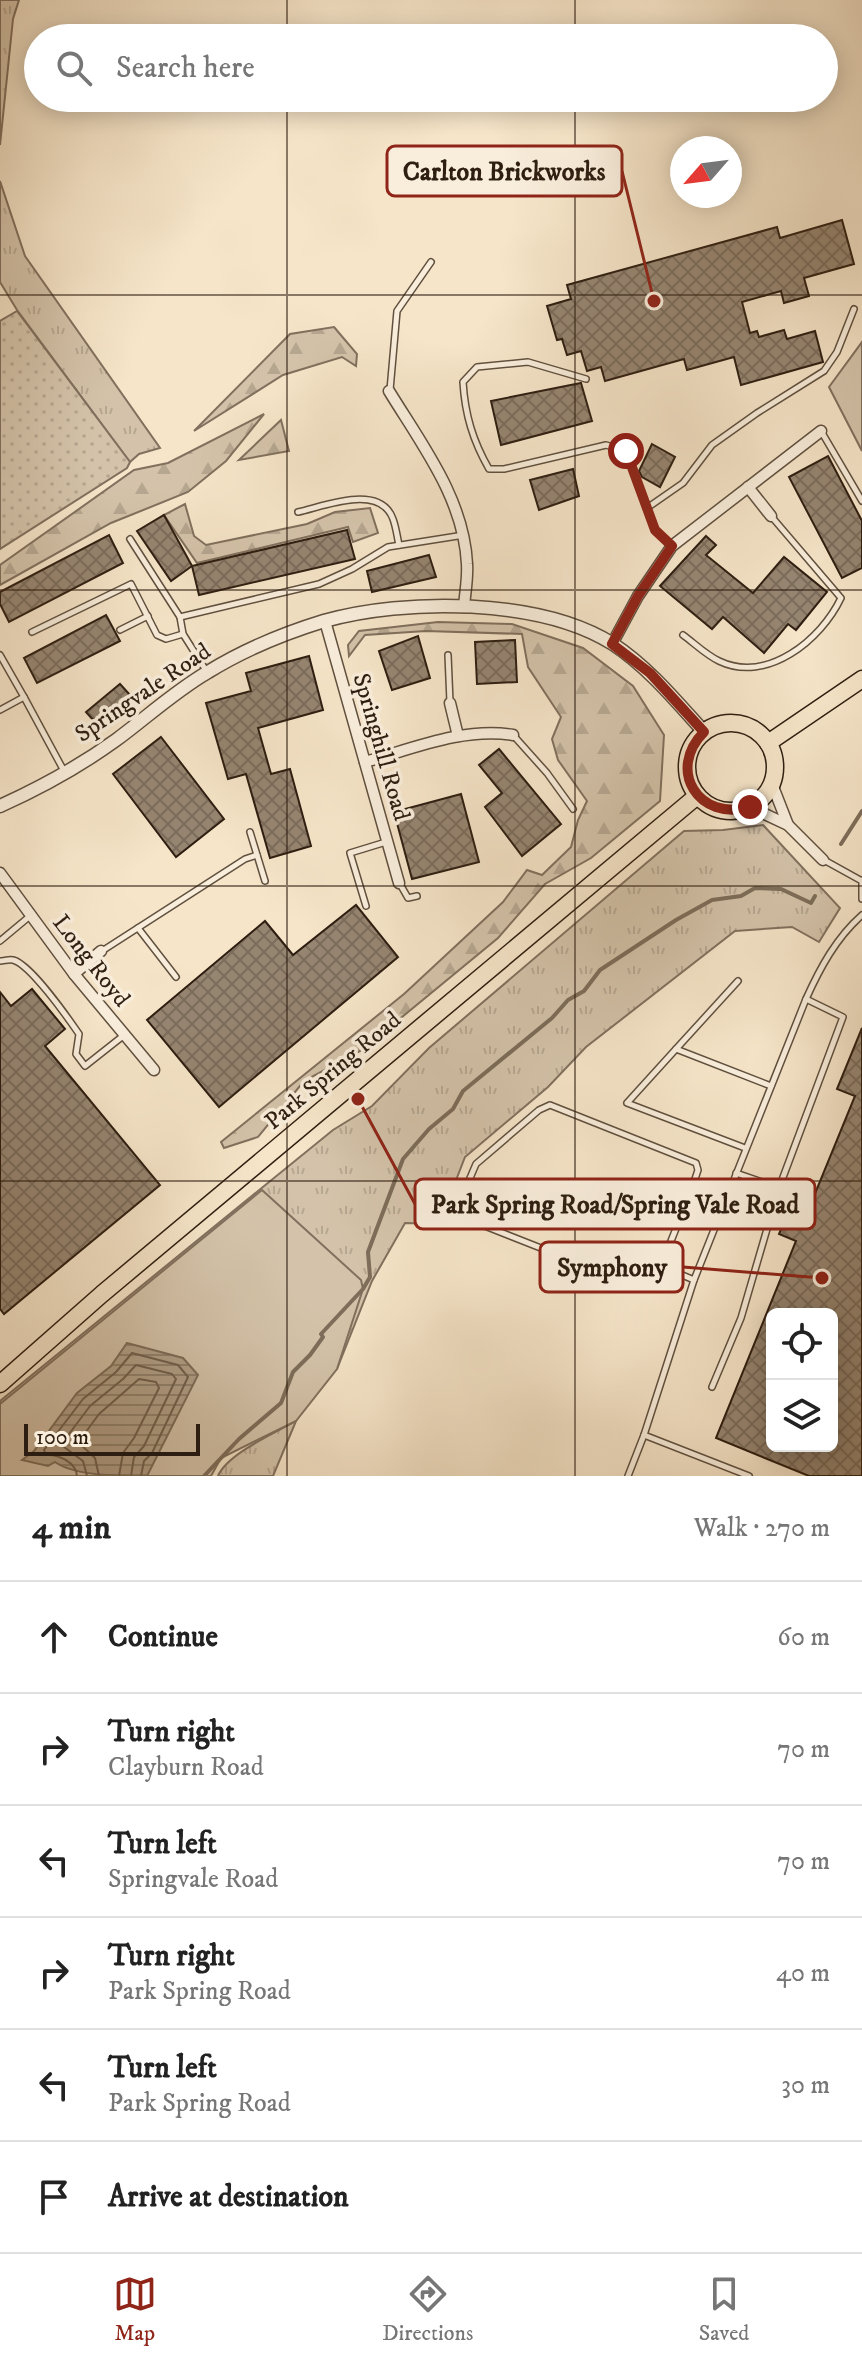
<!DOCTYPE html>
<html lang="en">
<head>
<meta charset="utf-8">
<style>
	:root { --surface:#fff; --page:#f2f2f2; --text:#222; --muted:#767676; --line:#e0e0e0; --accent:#8f2418 }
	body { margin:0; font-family:"IM FELL DW Pica",serif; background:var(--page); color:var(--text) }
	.controls { position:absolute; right:24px; bottom:24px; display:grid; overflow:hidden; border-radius:12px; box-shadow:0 4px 20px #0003 }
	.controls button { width:72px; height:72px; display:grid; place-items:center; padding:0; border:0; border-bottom:2px solid var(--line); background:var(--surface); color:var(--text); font:40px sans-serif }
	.compass { position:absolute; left:670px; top:136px; width:72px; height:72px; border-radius:50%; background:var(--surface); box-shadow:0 4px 20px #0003; rotate:242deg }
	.scale { position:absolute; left:24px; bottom:20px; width:176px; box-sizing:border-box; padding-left:8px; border:4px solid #2e1e11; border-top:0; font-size:22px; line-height:28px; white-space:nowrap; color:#2e1e11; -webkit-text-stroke:6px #f9eedc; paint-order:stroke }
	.stop { position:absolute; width:24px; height:24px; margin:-18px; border:6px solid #8f2418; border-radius:50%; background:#fff }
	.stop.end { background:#8f2418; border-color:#fff; box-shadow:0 2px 8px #0008 }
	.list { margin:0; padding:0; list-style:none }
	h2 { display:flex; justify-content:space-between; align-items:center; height:104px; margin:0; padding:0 32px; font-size:34px }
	h2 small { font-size:26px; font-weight:400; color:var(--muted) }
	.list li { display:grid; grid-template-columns:52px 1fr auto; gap:24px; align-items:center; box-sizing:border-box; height:112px; padding:0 32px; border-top:2px solid var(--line) }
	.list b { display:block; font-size:30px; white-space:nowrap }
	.list p { margin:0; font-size:26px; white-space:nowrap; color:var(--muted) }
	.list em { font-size:26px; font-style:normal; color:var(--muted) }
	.icon { flex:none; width:44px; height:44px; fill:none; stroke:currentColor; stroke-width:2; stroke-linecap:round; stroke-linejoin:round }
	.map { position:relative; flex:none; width:862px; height:1476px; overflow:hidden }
	.search { position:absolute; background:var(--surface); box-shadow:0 4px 20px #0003; left:24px; right:24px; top:24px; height:88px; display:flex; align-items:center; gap:20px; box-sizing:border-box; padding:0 28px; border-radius:44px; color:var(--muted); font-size:30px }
	.sheet { height:776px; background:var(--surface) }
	nav { display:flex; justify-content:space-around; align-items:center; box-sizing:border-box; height:112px; border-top:2px solid var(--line); background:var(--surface); font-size:22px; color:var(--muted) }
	nav a { display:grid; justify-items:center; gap:4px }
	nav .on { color:var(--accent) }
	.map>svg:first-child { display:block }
	.grass { fill:url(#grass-tufts); stroke:#81705e; stroke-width:2 }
	.forest { fill:url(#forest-firs); stroke:#81705e; stroke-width:2 }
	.park { fill:#d4c3aa; stroke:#81705e; stroke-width:2 }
	.garden { fill:url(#garden-dots); stroke:#81705e; stroke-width:2 }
	.water { fill:url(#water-rules); stroke:#7d6d5a; stroke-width:2 }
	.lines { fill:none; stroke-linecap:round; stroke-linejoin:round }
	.shore { stroke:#70604e; stroke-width:2 }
	.stream { stroke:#7d6d5a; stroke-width:4 }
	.building { fill:url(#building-cross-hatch); stroke:#2e1e11; stroke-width:2; fill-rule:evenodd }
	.service-casing { stroke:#60503f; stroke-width:8 }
	.minor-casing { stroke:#60503f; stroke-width:13 }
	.tertiary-casing { stroke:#60503f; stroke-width:15 }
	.primary-casing { stroke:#2e1e11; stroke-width:19 }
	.service { stroke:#f9eedc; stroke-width:5 }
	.minor { stroke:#f9eedc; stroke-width:10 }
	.tertiary { stroke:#f9eedc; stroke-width:12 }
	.primary { stroke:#f6e5c9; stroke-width:16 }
	.route { stroke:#8f2418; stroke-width:10 }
	.grid { fill:none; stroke:#2e1e11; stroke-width:2; stroke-opacity:0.55 }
	.labels { text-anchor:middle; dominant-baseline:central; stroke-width:7; stroke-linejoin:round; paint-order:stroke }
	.street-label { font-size:24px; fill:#2e1e11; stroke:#f9eedc }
	.leader { fill:none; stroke:#8f2418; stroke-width:3 }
	.callout-dot { fill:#8f2418; stroke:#f9eedc; stroke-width:3 }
	.callout { fill:#f9eedc; stroke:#8f2418; stroke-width:3 }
	.callout-label { font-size:26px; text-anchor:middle; font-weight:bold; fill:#2e1e11 }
</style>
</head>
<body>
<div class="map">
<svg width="862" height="1476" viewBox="0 0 862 1476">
	<defs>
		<pattern id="grass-tufts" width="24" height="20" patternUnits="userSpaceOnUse" patternTransform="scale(2)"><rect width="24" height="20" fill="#d4c3aa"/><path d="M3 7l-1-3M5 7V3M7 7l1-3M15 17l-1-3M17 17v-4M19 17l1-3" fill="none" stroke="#b6a791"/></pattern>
		<pattern id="forest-firs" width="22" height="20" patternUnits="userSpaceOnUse" patternTransform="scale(2)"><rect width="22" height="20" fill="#d4c3aa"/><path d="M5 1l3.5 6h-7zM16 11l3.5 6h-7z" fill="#b6a791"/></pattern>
		<pattern id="garden-dots" width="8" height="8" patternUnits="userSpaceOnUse" patternTransform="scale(2)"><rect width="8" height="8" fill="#d4c3aa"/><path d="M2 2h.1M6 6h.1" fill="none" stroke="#b6a791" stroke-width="1.8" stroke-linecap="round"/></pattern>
		<pattern id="water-rules" width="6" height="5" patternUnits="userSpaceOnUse" patternTransform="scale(2)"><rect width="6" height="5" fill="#b2a18a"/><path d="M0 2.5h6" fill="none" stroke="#91836f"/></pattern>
		<pattern id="building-cross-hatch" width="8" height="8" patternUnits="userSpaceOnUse" patternTransform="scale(2)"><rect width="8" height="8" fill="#968571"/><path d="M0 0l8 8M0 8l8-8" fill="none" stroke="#7b6c5b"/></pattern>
	</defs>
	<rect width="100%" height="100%" fill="#f6e5c9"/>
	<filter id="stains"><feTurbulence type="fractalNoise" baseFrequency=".0025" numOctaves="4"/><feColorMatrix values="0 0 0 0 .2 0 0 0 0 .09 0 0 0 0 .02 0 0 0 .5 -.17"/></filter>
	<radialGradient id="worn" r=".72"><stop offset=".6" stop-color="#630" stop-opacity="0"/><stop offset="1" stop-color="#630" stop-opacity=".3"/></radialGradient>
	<!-- grass -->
	<g class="grass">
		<path d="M0,0H19L13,19L0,145Z"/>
		<path d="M0,181L25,256L160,448L139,454L130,462L17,310L0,282Z"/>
		<path d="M763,825L840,908L819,942L792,927L735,931L586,1047L548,1087L465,1157L439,1224L405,1223L372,1281L337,1369L0,1453V1401L333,1130L372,1106L429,1048L684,831L723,830Z"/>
		<path d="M296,1421L273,1476H218C227,1454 275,1433 296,1421Z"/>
	</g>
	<!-- forest -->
	<g class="forest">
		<path d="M334,327L357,354L356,366L342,357L283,375L194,431L290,334Z"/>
		<path d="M264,414L226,461L188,492L111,523L0,585V565L134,470L168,463Z"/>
		<path d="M281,420L289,451L239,460Z"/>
		<path d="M185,504L194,536L206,545L307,524L335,512L370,508L378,533L353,542L348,527L197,563L164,515Z"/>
		<path d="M438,622L512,624L583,648L633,686L664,735L660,801L591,858L545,884L498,938L362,1050L304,1081L258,1137L224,1148L221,1142L404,994L503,902L527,870L542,875L571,847L578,820L587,801L558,760L552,739L561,717L528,667L522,634L426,631L365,635L349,656L348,645L359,631Z"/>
	</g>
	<!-- park -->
	<g class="park">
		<path d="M862,342V451L829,387Z"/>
		<path d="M262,1190L361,1280L363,1289L337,1369L296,1421L221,1458L211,1476H0V1404Z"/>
	</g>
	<!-- garden -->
	<path class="garden" d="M17,311L130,462L127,468L0,549V321Z"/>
	<!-- water -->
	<path class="water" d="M127,1343L183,1358L198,1375L147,1476C118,1476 75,1476 55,1462L48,1466L22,1460L34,1451L77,1393L111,1366Z"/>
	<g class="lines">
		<!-- shore -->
		<g class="shore">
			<path d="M77,1476C76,1462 58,1454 46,1455L44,1450L83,1399L116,1372L132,1353L178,1365L188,1377L152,1453L144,1461L141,1476"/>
			<path d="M87,1476L83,1461L64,1447L63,1442L90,1406L123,1379L136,1365L172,1374L176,1379L144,1446L134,1457L131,1476"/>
			<path d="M99,1476L95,1458L80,1444V1440L99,1414L139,1379L156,1382L159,1388L134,1438L123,1453L119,1476"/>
		</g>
		<!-- stream -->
		<g class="stream">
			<path d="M841,844L862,811"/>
			<path d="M204,1476L239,1439L281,1403L293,1372L310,1355L323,1337L321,1334L363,1289L370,1277L368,1252L403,1159L429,1129L453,1109L463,1091L552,1018L568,1000L584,991L600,970L676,920L712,900L741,896L755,888L781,889L811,903L815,896"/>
		</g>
	</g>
	<!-- building -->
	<g class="building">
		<path d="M842,220L854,264L804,278L809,296L784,303L781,291L742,302L750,333L757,331L759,337L784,330L787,339L815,331L823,362L741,385L734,357L687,370L684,359L605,381L601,367L587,371L581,351L567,355L562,339L557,340L547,306L571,299L567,285L777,227L780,238Z"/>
		<path d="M581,383L592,421L501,445L491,401Z"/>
		<path d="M652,444L675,457L660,487L642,477L639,471Z"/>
		<path d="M828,456L862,521V568L842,578L789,477Z"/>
		<path d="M573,469L579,496L539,510L530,480Z"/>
		<path d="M164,515L192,566L171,581L137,531Z"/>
		<path d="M347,530L355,559L199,595L192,566Z"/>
		<path d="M109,535L123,563L9,622L0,604V592Z"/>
		<path d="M706,536L716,545L706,555L753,593L784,557L827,592L796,630L788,624L764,653L723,617L712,629L660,586Z"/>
		<path d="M429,555L436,577L372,592L367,571Z"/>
		<path d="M106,615L120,641L37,683L24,658Z"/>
		<path d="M418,636L430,678L392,690L379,651Z"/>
		<path d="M515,640L517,682L477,684L475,642Z"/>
		<path d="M309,656L323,710L258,728L271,774L290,769L311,846L270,858L246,774L228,779L206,703L251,691L246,673Z"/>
		<path d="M120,684L130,695L96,723L86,712Z"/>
		<path d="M161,737L224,819L176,857L113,774Z"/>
		<path d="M499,749L561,824L522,856L485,807L502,793L479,765Z"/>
		<path d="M461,794L479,862L412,879L394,812Z"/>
		<path d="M356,905L398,957L219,1107L147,1020L265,921L293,955Z"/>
		<path d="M32,989L65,1029L45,1046L160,1185L4,1314L0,1309V992L11,1006Z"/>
		<path d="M862,1028V1476H809L716,1438L796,1241L779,1234L787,1216L803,1223L855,1096L837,1089ZM772,1314H832V1446H772Z"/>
	</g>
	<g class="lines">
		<defs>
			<g id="service">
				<path d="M586,379L528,362L477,367L463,382C465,415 473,441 489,469H504L606,445L626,451L655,530L671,545"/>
				<path d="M390,390L397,311L431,262"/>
				<path d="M821,431L862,501"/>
				<path d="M647,508L683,483L712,445L757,413L824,371L837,352L854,309"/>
				<path d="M298,512C325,506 380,483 393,519C396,527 397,536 399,545"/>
				<path d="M130,539L180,617L183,634L207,672"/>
				<path d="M180,617L319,584L352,569L388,547L464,535"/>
				<path d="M120,630L148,616"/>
				<path d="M32,632L131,584L157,635L166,639L183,634"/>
				<path d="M683,635C694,643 706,655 719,661C767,684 821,640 841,598L771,516"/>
				<path d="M0,655L24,697"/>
				<path d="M448,655L450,702"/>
				<path d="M0,710L24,697L64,771"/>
				<path d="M513,735L547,773L573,809"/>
				<path d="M250,832L265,881"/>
				<path d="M824,860L862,881"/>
				<path d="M862,880V899"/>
				<path d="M400,884L408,898L417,896"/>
				<path d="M366,906L350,853L386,842"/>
				<path d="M138,928L176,977"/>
				<path d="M0,941L30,916"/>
				<path d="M102,951L245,859L257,855"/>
				<path d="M0,961C4,961 9,959 13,960C30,964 68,1018 79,1034L76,1054L85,1066L123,1036"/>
				<path d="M676,1049L738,981"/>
				<path d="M745,1148L627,1103L676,1049L771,1086"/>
				<path d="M736,1173L779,1188"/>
				<path d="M661,1266L652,1285L645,1289L462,1217L459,1204L476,1164L539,1110L550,1105L696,1163L698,1170L691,1191"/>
				<path d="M694,1280L661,1266L691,1191L723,1202"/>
				<path d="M712,1387L741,1318L779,1188L843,1017L806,999"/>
				<path d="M644,1435L749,1476"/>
				<path d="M628,1476L644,1435L694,1280L806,999C820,968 836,938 862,915"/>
			</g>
			<g id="minor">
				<path d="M389,391C422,445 464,499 467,564C468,578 465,593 464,607"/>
				<path d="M748,487L771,516"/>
				<path d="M325,621L399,883"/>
				<path d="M612,644L638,596L672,546L821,431"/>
				<path d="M450,703L458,736"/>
				<path d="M365,762C412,749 463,727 513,735"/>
				<path d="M772,784L788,825"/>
				<path d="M750,807L788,825L823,860"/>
				<path d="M0,873L74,974L154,1070"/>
				<path d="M74,974L101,951"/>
			</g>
			<path id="tertiary" d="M0,806C40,788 80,766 116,740C146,718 175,691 208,672C242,651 285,633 324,621C405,598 540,598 613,644C648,667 676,701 704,732"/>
			<g id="primary">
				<circle cx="731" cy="767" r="44"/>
				<path d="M768,743L862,679"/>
				<path d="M0,1384L102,1294L697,796"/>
			</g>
		</defs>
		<!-- service casing -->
		<use href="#service" class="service-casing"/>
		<!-- minor casing -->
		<use href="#minor" class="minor-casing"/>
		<!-- tertiary casing -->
		<use href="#tertiary" class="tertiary-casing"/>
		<!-- primary casing -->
		<use href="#primary" class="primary-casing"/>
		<!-- service -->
		<use href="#service" class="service"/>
		<!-- minor -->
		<use href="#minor" class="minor"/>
		<!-- tertiary -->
		<use href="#tertiary" class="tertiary"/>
		<!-- primary -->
		<use href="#primary" class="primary"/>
	</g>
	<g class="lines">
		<!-- route -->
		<path class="route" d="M626,451L655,530L672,546L638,596L612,644L650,673L704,732C666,770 699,822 750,807"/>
	</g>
	<!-- grid -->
	<path class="grid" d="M287,0V38M575,0V38M287,98V1476M575,98V1476M0,295H862M0,590H862M0,886H862M0,1181H862"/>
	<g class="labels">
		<!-- street labels -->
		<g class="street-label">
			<text transform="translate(143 693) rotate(-34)">Springvale Road</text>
			<text transform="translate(381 747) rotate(74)">Springhill Road</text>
			<text transform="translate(91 961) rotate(52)">Long Royd</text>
			<text transform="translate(333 1071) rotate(-40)">Park Spring Road</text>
		</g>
	</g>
	<!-- callouts -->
	<path class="leader" d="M654 301L622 171M358 1099L415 1204M822 1278L683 1267"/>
	<g class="callout-dot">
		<circle cx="654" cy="301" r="8"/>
		<circle cx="358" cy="1099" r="8"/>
		<circle cx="822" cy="1278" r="8"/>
	</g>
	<g class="callout">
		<rect x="387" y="146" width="235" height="50" rx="8"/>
		<rect x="415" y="1179" width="400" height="50" rx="8"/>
		<rect x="540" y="1242" width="143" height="50" rx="8"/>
	</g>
	<g class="callout-label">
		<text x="504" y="180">Carlton Brickworks</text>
		<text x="615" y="1213">Park Spring Road/Spring Vale Road</text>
		<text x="612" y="1276">Symphony</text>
	</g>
	<rect width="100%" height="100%" filter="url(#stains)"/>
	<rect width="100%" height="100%" fill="url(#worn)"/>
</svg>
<div class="controls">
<button><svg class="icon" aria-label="locate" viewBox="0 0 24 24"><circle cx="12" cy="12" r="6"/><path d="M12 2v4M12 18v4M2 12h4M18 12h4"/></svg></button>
<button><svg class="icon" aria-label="layers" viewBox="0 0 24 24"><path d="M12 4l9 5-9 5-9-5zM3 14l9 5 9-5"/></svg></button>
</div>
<svg class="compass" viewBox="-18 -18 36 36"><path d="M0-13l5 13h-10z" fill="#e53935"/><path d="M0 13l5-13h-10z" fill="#767676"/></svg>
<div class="scale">100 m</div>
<div class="stop" style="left:626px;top:451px"></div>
<div class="stop end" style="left:750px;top:807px"></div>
<div class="search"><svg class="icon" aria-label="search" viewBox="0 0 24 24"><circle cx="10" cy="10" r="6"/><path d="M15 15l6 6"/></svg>Search here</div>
</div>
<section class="sheet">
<h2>4 min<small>Walk · 270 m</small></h2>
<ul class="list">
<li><svg class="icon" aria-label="ahead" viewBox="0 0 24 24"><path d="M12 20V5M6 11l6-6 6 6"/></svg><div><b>Continue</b></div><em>60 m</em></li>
<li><svg class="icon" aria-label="right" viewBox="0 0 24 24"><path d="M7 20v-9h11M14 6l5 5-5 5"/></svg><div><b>Turn right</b><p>Clayburn Road</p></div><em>70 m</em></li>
<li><svg class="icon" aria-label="left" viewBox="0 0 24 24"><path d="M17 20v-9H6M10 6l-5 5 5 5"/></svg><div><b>Turn left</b><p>Springvale Road</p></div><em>70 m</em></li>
<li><svg class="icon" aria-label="right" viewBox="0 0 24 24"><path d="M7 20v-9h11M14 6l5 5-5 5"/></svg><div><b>Turn right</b><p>Park Spring Road</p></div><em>40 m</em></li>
<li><svg class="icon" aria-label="left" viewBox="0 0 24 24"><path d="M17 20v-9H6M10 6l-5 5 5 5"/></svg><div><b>Turn left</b><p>Park Spring Road</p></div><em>30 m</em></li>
<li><svg class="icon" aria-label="arrive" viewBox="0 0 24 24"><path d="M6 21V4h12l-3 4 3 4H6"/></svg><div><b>Arrive at destination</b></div></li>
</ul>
</section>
<nav>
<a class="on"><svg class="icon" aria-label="map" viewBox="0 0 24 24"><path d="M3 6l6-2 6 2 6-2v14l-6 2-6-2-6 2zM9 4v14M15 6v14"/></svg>Map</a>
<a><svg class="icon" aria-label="directions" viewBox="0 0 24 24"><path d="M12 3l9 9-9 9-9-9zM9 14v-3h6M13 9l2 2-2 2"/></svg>Directions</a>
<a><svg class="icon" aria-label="saved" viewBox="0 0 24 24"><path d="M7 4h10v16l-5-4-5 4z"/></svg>Saved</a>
</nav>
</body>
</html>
